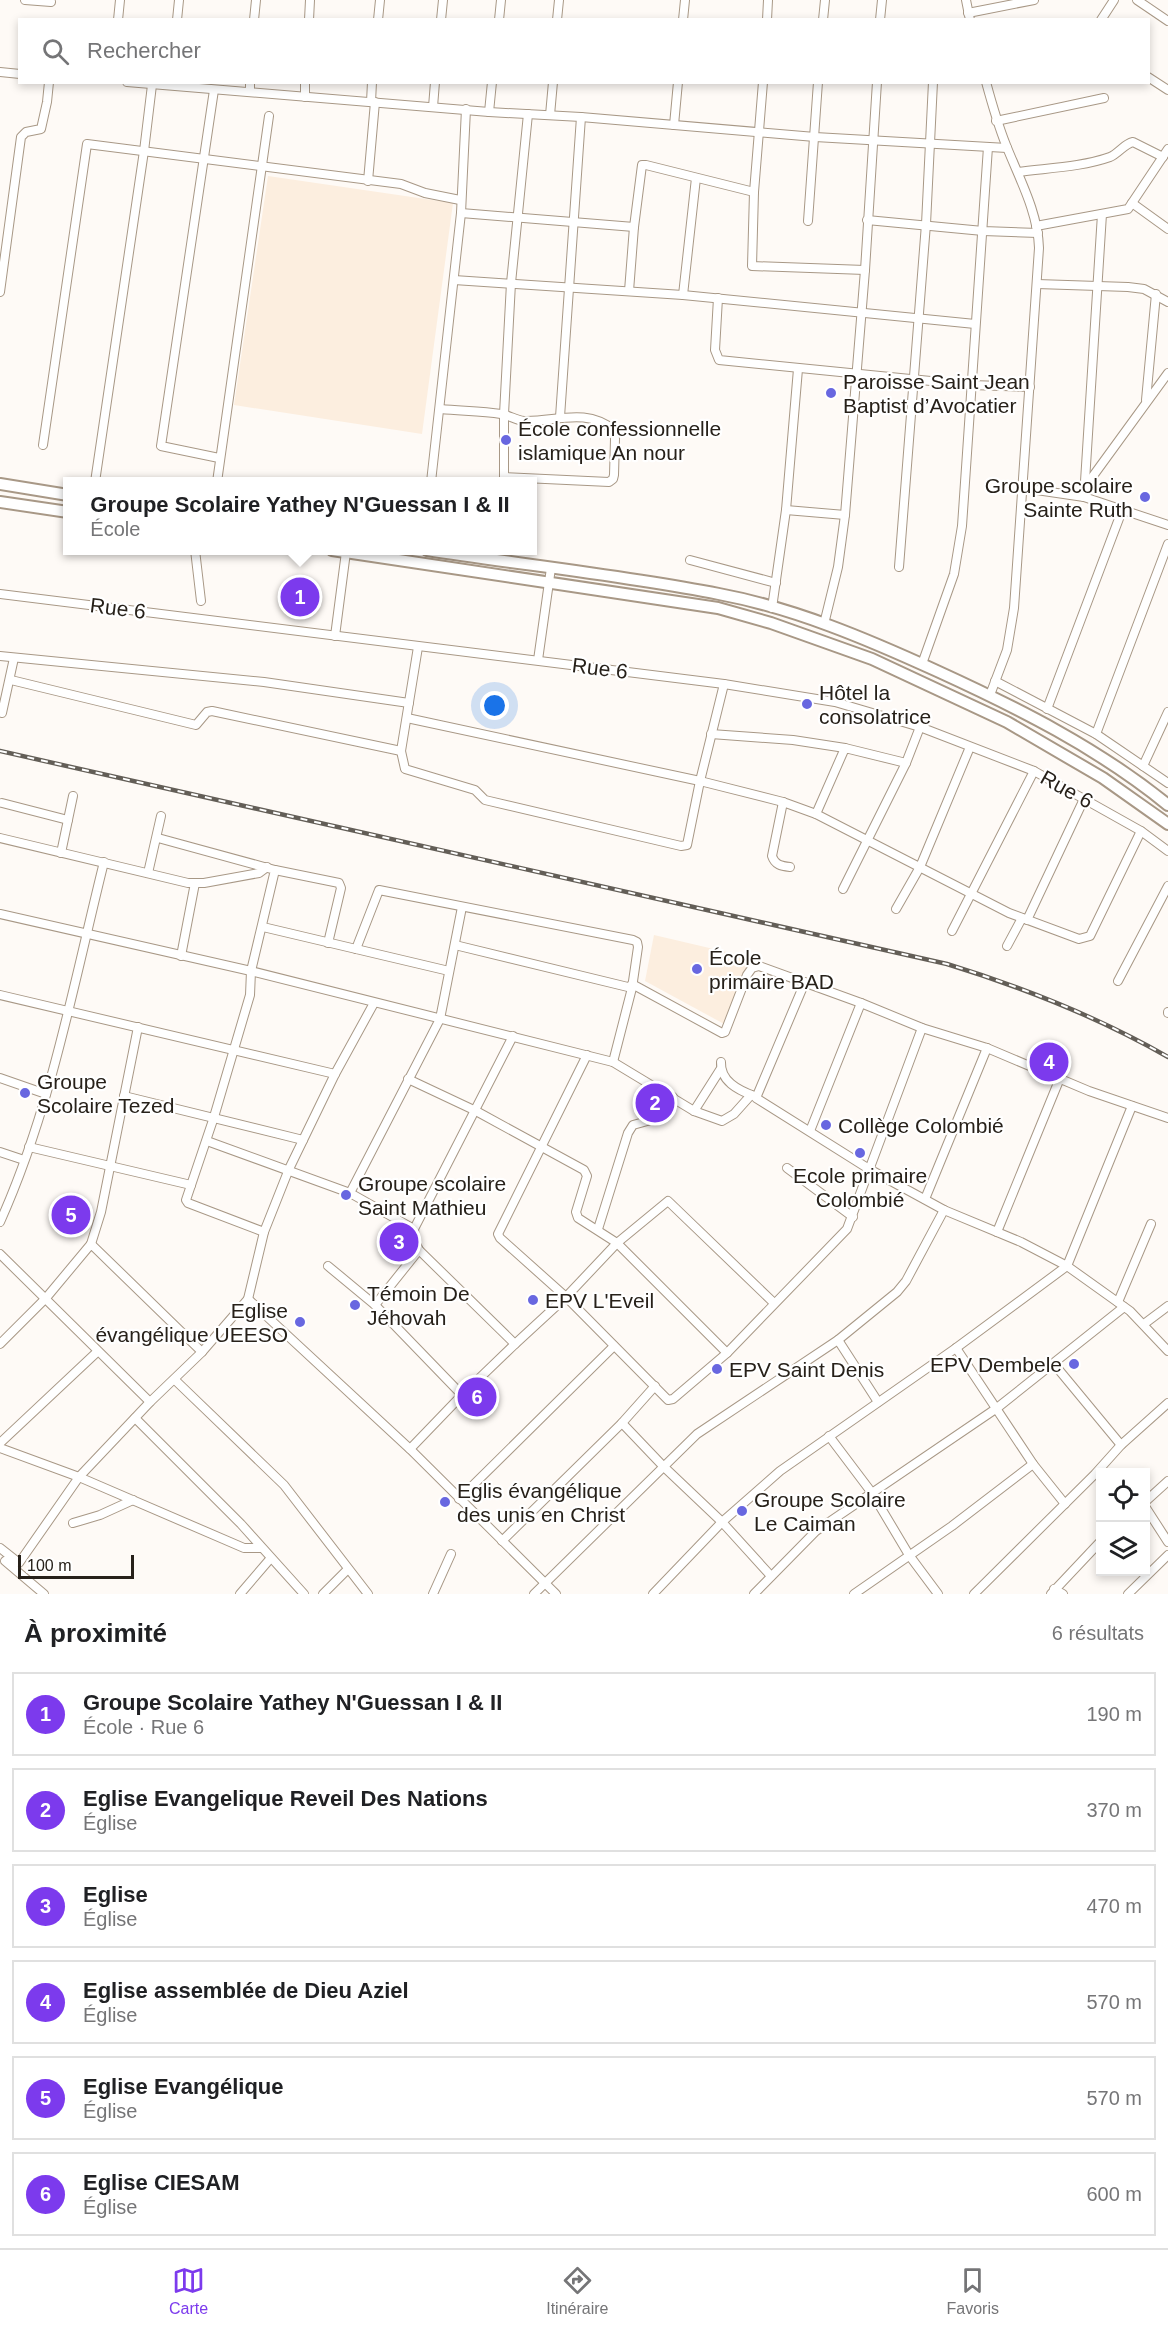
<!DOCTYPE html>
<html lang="fr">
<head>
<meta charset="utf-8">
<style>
	:root { --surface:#fff; --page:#f2f2f2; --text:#202124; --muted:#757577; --line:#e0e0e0; --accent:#7c3aed }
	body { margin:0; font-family:Arial,sans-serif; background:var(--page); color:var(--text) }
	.controls { position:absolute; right:18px; bottom:18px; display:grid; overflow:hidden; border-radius:0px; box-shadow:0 3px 9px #0003 }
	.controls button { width:54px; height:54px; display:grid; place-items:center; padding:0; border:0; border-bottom:2px solid var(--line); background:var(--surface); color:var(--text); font:30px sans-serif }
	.scale { position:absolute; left:18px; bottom:15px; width:116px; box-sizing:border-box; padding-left:6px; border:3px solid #27211a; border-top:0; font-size:16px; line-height:21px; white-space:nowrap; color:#27211a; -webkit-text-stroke:4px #fff; paint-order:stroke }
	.you { position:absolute; left:495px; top:706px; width:21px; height:21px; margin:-15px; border:4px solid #fff; border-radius:50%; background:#1a73e8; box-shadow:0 0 0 9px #1a73e833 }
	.badge { display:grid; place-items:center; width:39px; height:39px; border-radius:50%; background:var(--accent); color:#fff; font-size:20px; font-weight:700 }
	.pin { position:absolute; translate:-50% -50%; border:3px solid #fff; box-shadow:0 2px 6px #0006 }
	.popup { position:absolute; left:63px; top:477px; width:474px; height:78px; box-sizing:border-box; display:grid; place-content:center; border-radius:0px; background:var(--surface); filter:drop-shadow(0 2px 4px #0005); font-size:20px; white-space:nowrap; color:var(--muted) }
	.popup b { font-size:22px; color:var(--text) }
	.popup::after { content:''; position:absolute; left:50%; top:100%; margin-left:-12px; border:12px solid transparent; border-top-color:var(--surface) }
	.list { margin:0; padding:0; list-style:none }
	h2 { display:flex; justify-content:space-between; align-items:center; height:78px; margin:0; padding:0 24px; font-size:26px }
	h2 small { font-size:20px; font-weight:400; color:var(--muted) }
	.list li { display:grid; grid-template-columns:39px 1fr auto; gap:18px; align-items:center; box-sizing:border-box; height:84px; margin:0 12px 12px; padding:0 12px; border:2px solid var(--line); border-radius:0px }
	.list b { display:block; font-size:22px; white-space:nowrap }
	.list p { margin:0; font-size:20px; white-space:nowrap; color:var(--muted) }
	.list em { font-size:20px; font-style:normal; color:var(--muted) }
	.icon { flex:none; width:33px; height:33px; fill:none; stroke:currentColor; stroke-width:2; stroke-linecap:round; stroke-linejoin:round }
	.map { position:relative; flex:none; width:1168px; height:1594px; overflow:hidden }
	.search { position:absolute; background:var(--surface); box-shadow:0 3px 9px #0003; left:18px; right:18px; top:18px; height:66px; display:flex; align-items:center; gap:15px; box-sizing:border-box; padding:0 21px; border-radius:0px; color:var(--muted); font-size:22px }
	.sheet { height:654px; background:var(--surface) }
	nav { display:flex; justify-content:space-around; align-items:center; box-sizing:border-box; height:84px; border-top:2px solid var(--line); background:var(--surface); font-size:16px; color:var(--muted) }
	nav a { display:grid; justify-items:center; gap:3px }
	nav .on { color:var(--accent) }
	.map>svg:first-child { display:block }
	.built { fill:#fceedf }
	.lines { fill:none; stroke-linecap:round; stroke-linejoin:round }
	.minor-casing { stroke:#a89886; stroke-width:10 }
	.major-casing { stroke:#a89886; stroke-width:14 }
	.minor { stroke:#fff; stroke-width:8 }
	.major { stroke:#fff; stroke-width:10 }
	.rail-casing { stroke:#635e57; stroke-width:4.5 }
	.rail { stroke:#fff; stroke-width:2; stroke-dasharray:7; stroke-linecap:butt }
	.poi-dot { fill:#6867e0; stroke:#fff; stroke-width:2 }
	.labels { text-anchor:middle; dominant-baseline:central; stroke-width:4.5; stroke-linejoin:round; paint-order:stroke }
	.poi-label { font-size:21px; fill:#27211a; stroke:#fff; text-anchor:start }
	.street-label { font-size:21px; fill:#27211a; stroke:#fff }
</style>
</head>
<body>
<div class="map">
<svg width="1168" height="1594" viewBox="0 0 1168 1594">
	<rect width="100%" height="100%" fill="#fefaf6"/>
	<!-- built -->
	<g class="built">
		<path d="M268,176L453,203L422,434L234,405Z"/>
		<path d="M654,935L752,958L726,1025L645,981Z"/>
	</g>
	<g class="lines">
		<defs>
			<g id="minor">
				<path d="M25,0L51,2"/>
				<path d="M966,0L970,20"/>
				<path d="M1137,0L1168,21"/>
				<path d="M968,13L1034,0"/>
				<path d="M118,20L120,0"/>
				<path d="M177,20L179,0"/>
				<path d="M254,20L256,0"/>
				<path d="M309,20L310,0"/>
				<path d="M378,20L380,0"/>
				<path d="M441,20L443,0"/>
				<path d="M499,20L501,0"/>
				<path d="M557,20L559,0"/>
				<path d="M683,20L685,0"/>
				<path d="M767,20L768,0"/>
				<path d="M823,20L825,0"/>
				<path d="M880,20L882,0"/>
				<path d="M1101,20L1114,0"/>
				<path d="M0,72L20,74"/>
				<path d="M1148,77L1168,90"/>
				<path d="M127,82L489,112L581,117L815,137L1007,148"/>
				<path d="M763,82L754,192L752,266L865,270"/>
				<path d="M986,82C992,104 998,125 1006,145C1019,178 1038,212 1039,248L1014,608L1007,650L990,695"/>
				<path d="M214,90L161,446L219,458"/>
				<path d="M250,92V82"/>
				<path d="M305,97V82"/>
				<path d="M371,102L372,82"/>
				<path d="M433,107L435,82"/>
				<path d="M489,112L492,82"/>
				<path d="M550,115L553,82"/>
				<path d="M996,121L1104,98"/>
				<path d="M674,125L678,82"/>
				<path d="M1018,172C1047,168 1082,167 1110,157C1119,153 1124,144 1133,142L1163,157"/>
				<path d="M368,181L375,102"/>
				<path d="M1132,203L1168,229"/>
				<path d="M461,213L634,227"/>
				<path d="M867,220L983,231L1038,233"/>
				<path d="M808,221L818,82"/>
				<path d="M1036,226L1128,209L1168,149"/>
				<path d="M454,280L683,295L975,324"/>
				<path d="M1037,284L1128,287L1144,289L1168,302"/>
				<path d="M629,291L634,227L642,165H646L754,192"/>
				<path d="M0,292L21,137L26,132L41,129L47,102L49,82"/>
				<path d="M683,295L696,178"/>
				<path d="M718,298L715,350L719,360L971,385L1030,387"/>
				<path d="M1146,400L1156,294"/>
				<path d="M441,409C461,411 482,411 501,414C509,415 515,420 524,421C556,422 585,407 614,430L615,439L614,475L613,479L609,482L504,477"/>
				<path d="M560,417L581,117"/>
				<path d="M43,445L87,144L401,184L425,193L460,200"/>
				<path d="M95,482L144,151L152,85"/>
				<path d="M217,482L269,116"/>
				<path d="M431,482L461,213L466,109"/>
				<path d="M504,482V414L511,283L528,114"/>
				<path d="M1085,487L1168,373"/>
				<path d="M1023,488L1084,497L1168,525"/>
				<path d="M1084,497L1102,214"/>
				<path d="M786,510L845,515"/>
				<path d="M195,550L201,601"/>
				<path d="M690,560L776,583"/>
				<path d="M899,567L926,224L933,82"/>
				<path d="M0,594L724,684L835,702L920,727L1034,771L1141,831L1168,851"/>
				<path d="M772,608L786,510L798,369"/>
				<path d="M824,624L838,567L845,515L865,270L877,82"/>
				<path d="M335,636L346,552"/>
				<path d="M418,647L401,751L405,769L475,790L485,800L681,846L687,845L700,781L724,684"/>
				<path d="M0,656L264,682L409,703"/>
				<path d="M538,660L551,568"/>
				<path d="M922,664L954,574L962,526L988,147"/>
				<path d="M11,680L196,725L207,712L212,711L401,751"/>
				<path d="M995,681L1096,734L1168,783"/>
				<path d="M1047,709L1123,508"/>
				<path d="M2,713L14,658"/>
				<path d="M407,718L700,781L783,802L816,814L1009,913L1079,939L1090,936L1141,831"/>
				<path d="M711,734L793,740L845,748"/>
				<path d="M1096,734L1168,544"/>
				<path d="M1143,766L1168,712"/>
				<path d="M783,802L772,856C775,865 781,866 790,867"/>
				<path d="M2,803L68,820"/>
				<path d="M816,814L845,748L906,763"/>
				<path d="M0,838L188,883H204L259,873L267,867"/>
				<path d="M158,838L275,870L251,971L250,995L214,1117L186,1200L188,1203L264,1232"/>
				<path d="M61,853L73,796"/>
				<path d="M275,870L339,883L341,888L328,943"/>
				<path d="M148,873L161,816"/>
				<path d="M843,889L906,763L920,727"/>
				<path d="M896,909L920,867L970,747"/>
				<path d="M0,914L251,971L613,1062L694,1111L722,1121L734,1114L751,1095"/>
				<path d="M1027,920L1084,799"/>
				<path d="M263,927L449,971"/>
				<path d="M952,931L1034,771"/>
				<path d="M1007,946L1022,918"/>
				<path d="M356,949L379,890L633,940L637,942L638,947L632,988L455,945"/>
				<path d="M181,956L195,883"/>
				<path d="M1118,981L1168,886"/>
				<path d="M805,982L756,1098L869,1169L944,1210L1021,1242L1067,1266L1130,1311L1168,1351"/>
				<path d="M632,984L722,1033L725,1032L747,975L752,968L759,966L861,1003L922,1028L987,1048L1089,1091L1168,1118"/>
				<path d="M0,995L335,1074"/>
				<path d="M1168,1013V1012"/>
				<path d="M513,1036L414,1229L415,1242L419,1250L515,1344L566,1297L617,1243L668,1201L774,1303"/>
				<path d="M587,1055L498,1234L500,1238L566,1297L668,1400L673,1399L727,1353L847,1229L922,1028"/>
				<path d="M613,1062L632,988"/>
				<path d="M721,1062C720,1081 738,1090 754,1096"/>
				<path d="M0,1078L46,1094"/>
				<path d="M408,1079L476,1111L584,1170L587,1176L576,1212L578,1218L617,1243L727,1353"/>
				<path d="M124,1096L303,1140"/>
				<path d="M694,1111L720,1070"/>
				<path d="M810,1131L861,1003"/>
				<path d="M207,1141L350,1193L414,1229"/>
				<path d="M29,1147L191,1185"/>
				<path d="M0,1152L24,1160"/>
				<path d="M787,1168L853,1217"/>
				<path d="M350,1193L440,1019L462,907"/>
				<path d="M925,1199L987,1048"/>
				<path d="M0,1222C51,1109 74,982 104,862"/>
				<path d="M598,1229L628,1133L633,1125L651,1120L673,1097"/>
				<path d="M997,1232L1060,1078"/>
				<path d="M91,1244L101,1212L138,1027"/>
				<path d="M0,1254L150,1402"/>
				<path d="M328,1266L375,1305L462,1395"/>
				<path d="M248,1299L410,1449L556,1594"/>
				<path d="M1118,1302L1151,1224"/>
				<path d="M375,1305L419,1250"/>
				<path d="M1144,1324L1168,1306"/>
				<path d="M838,1340L878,1402"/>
				<path d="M0,1344L46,1298L91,1244L202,1352"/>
				<path d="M956,1348L1033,1464L1065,1504"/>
				<path d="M1054,1364L1121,1445"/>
				<path d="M175,1380L284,1485L368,1594"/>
				<path d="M135,1418L241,1524L304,1594"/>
				<path d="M622,1423L663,1466L722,1522L771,1576"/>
				<path d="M829,1436L872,1493L909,1555L938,1594"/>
				<path d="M0,1443L97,1352"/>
				<path d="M0,1448L79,1477L244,1548H261"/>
				<path d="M410,1449L462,1395L515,1344"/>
				<path d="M459,1499L614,1346"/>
				<path d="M1146,1501L1168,1481"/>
				<path d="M1146,1508L1168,1542"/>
				<path d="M73,1523L100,1515L133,1500"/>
				<path d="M502,1541L622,1423L655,1386"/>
				<path d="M0,1548L19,1563L79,1477L150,1402L202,1352L248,1299L264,1232L289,1169L335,1074L374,1003"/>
				<path d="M5,1561L44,1594"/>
				<path d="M1054,1589L1063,1594"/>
				<path d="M240,1594L270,1559"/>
				<path d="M323,1594L348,1569"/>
				<path d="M433,1594L451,1554"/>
				<path d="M534,1594L697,1434L838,1340L897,1292L906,1281L944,1210"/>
				<path d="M653,1594L722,1522L780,1471L956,1348L1067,1266L1132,1106"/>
				<path d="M754,1594L816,1531L997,1408L1124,1307"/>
				<path d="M854,1594L952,1526L1033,1464"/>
				<path d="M974,1594L1095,1474L1121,1445L1168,1403"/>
				<path d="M1051,1594L1100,1542"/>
				<path d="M1128,1594L1168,1555"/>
			</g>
			<g id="major">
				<path d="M0,484L68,495"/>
				<path d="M0,502L68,512"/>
				<path d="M332,550L718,608L771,623L872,659L1007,722L1103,778L1168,824"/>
				<path d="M427,550C524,565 622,575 719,594C794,608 867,639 937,671C1018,708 1098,748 1168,805"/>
			</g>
		</defs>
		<!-- minor casing -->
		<use href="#minor" class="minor-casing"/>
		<!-- major casing -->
		<use href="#major" class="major-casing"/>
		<!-- minor -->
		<use href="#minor" class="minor"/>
		<!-- major -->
		<use href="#major" class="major"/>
		<defs>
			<path id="rail" d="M0,751L947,964C1025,988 1098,1017 1168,1057"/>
		</defs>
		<!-- rail casing -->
		<use href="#rail" class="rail-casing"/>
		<!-- rail -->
		<use href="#rail" class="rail"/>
	</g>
	<!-- markers -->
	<g class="poi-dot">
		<circle cx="831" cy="393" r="6"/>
		<circle cx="506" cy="440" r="6"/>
		<circle cx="1145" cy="497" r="6"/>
		<circle cx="807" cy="704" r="6"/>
		<circle cx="697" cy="969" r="6"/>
		<circle cx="25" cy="1093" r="6"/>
		<circle cx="826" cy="1125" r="6"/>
		<circle cx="860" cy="1153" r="6"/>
		<circle cx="346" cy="1195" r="6"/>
		<circle cx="533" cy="1300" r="6"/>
		<circle cx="355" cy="1305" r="6"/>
		<circle cx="300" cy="1322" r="6"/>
		<circle cx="1074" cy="1364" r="6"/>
		<circle cx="717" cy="1369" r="6"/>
		<circle cx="445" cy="1502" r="6"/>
		<circle cx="742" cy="1511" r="6"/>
	</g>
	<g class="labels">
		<!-- poi labels -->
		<g class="poi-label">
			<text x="843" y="381">Paroisse Saint Jean<tspan x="843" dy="24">Baptist d’Avocatier</tspan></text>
			<text x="518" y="428">École confessionnelle<tspan x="518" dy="24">islamique An nour</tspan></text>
			<text x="1133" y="485" text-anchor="end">Groupe scolaire<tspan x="1133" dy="24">Sainte Ruth</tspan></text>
			<text x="819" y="692">Hôtel la<tspan x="819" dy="24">consolatrice</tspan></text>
			<text x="709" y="957">École<tspan x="709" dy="24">primaire BAD</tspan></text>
			<text x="37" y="1081">Groupe<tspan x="37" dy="24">Scolaire Tezed</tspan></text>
			<text x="838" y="1125">Collège Colombié</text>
			<text x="860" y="1175" text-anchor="middle">Ecole primaire<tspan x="860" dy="24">Colombié</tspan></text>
			<text x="358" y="1183">Groupe scolaire<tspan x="358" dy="24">Saint Mathieu</tspan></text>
			<text x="367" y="1293">Témoin De<tspan x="367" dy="24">Jéhovah</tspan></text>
			<text x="545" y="1300">EPV L'Eveil</text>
			<text x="288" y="1310" text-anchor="end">Eglise<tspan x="288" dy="24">évangélique UEESO</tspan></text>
			<text x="1062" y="1364" text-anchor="end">EPV Dembele</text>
			<text x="729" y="1369">EPV Saint Denis</text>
			<text x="457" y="1490">Eglis évangélique<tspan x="457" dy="24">des unis en Christ</tspan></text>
			<text x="754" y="1499">Groupe Scolaire<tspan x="754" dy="24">Le Caiman</tspan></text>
		</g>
		<!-- street labels -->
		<g class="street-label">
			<text transform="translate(118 608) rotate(7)">Rue 6</text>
			<text transform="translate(600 668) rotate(7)">Rue 6</text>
			<text transform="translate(1067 789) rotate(29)">Rue 6</text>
		</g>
	</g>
</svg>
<div class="controls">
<button><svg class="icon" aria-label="locate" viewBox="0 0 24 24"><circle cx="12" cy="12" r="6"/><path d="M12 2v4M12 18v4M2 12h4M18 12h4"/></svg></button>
<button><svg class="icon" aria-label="layers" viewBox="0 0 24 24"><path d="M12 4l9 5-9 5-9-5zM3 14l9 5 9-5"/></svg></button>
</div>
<div class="scale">100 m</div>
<div class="you"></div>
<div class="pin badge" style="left:300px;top:597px">1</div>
<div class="popup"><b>Groupe Scolaire Yathey N'Guessan I &amp; II</b>École</div>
<div class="pin badge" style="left:655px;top:1103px">2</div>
<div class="pin badge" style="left:399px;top:1242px">3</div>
<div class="pin badge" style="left:1049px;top:1062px">4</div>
<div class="pin badge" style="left:71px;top:1215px">5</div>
<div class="pin badge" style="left:477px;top:1397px">6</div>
<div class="search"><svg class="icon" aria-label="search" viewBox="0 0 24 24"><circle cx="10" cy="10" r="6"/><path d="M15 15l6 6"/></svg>Rechercher</div>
</div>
<section class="sheet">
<h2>À proximité<small>6 résultats</small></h2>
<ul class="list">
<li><span class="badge">1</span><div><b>Groupe Scolaire Yathey N'Guessan I &amp; II</b><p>École · Rue 6</p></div><em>190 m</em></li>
<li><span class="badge">2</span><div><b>Eglise Evangelique Reveil Des Nations</b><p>Église</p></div><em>370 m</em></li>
<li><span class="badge">3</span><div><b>Eglise</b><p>Église</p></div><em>470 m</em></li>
<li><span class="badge">4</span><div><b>Eglise assemblée de Dieu Aziel</b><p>Église</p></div><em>570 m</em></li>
<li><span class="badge">5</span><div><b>Eglise Evangélique</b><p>Église</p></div><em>570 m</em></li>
<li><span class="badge">6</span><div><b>Eglise CIESAM</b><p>Église</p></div><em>600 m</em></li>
</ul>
</section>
<nav>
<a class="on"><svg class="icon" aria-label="map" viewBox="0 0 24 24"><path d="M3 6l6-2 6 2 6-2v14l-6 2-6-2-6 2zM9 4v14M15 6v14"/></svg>Carte</a>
<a><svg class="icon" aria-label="directions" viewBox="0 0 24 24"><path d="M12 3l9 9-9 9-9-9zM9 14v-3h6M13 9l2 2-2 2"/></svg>Itinéraire</a>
<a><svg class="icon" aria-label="saved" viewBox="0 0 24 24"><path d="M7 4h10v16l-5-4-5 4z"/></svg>Favoris</a>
</nav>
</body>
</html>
